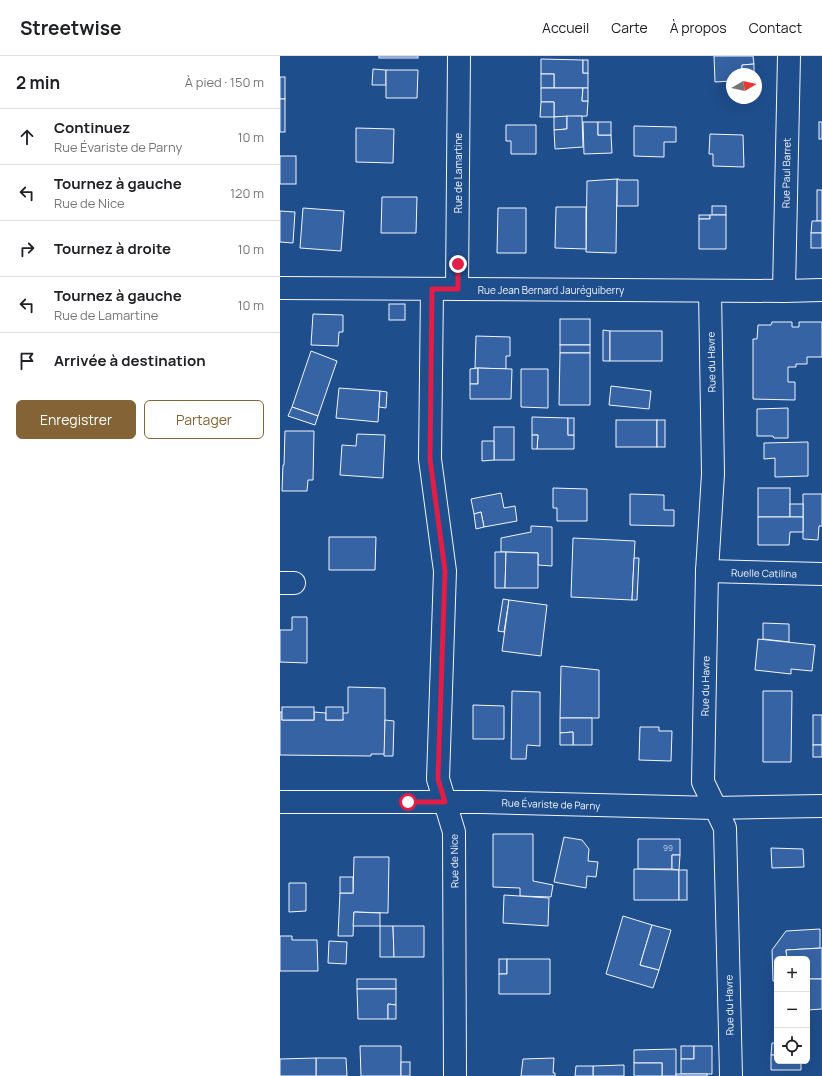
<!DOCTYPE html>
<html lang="fr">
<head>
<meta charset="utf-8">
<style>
	:root { --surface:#fff; --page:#f2f2f2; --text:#202124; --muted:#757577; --line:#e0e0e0; --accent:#846436 }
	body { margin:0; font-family:Manrope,sans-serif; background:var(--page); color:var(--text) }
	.controls { position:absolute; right:12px; bottom:12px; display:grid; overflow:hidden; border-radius:6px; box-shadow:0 4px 16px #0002 }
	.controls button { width:36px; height:36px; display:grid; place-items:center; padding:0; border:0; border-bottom:1px solid var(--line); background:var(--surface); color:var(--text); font:20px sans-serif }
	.compass { position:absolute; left:446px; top:12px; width:36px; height:36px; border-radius:50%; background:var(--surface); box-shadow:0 4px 16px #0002; rotate:81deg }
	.stop { position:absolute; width:12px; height:12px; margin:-9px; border:3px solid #e11d48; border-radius:50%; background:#fff }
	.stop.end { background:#e11d48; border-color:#fff; box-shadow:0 1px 4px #0008 }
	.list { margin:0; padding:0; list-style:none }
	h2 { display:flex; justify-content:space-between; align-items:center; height:52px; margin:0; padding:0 16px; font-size:17px }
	h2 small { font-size:13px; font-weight:400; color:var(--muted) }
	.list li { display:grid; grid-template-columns:26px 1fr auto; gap:12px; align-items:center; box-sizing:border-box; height:56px; padding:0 16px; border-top:1px solid var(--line) }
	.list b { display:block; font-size:15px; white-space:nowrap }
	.list p { margin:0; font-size:13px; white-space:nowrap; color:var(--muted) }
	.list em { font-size:13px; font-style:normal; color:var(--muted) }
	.actions { display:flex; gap:8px; padding:12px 16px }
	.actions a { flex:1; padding:9px 0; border:1px solid var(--accent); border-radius:6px; text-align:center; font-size:14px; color:var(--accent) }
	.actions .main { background:var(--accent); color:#fff }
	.icon { flex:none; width:22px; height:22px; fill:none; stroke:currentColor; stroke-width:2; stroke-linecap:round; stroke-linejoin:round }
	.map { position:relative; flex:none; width:542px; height:1020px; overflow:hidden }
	header { display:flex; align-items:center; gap:24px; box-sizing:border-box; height:56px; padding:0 20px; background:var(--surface); border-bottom:1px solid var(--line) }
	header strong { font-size:19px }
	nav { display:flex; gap:22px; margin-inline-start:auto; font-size:14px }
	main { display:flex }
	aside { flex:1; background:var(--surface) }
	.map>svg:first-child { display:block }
	.building { fill:#3563a3; stroke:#f2f6ff }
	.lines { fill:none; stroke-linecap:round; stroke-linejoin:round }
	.street-casing { stroke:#f2f6ff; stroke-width:24 }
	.secondary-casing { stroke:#f2f6ff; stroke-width:24 }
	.street { stroke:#1f4e8c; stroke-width:22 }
	.secondary { stroke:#1f4e8c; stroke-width:22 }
	.route { stroke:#e11d48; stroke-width:5 }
	.labels { text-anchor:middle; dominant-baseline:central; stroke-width:3; stroke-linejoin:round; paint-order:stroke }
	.number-label { font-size:8px; fill:#c3d1e8 }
	.street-label { font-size:10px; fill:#f2f6ff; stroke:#1f4e8c }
</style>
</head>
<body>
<header>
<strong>Streetwise</strong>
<nav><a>Accueil</a><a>Carte</a><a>À propos</a><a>Contact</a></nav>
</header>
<main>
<aside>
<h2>2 min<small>À pied · 150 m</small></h2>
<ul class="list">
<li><svg class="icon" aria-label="ahead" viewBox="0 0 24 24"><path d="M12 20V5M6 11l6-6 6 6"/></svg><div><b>Continuez</b><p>Rue Évariste de Parny</p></div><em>10 m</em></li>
<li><svg class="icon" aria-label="left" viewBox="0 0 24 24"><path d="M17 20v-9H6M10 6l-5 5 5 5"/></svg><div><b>Tournez à gauche</b><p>Rue de Nice</p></div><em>120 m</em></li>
<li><svg class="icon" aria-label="right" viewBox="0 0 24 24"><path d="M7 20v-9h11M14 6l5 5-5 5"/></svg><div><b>Tournez à droite</b></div><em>10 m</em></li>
<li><svg class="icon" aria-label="left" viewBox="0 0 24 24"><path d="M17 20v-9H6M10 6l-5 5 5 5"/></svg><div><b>Tournez à gauche</b><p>Rue de Lamartine</p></div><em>10 m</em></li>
<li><svg class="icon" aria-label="arrive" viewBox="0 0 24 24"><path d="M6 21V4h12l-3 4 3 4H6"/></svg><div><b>Arrivée à destination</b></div></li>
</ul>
<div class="actions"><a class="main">Enregistrer</a><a>Partager</a></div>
</aside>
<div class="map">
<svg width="542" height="1020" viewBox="0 0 542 1020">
	<rect width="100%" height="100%" fill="#1f4e8c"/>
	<!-- building -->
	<g class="building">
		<rect x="99" y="0" width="39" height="2"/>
		<path d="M434,0H473L474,8L462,9V18H452V25L435,26Z"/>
		<path d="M261,3L303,4V17H308V32H274V18H261Z"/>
		<rect x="303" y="4" width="5" height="13"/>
		<path d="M474,8V18H462V9Z"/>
		<path d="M93,13L106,14V29H92Z"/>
		<path d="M106,14H138L137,42H106Z"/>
		<rect x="261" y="18" width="13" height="14"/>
		<rect x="0" y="21" width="5" height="22"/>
		<path d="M261,32H303L302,45H308L307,60L274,61V46H261Z"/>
		<path d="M303,32H308V45H302Z"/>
		<rect x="0" y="43" width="5" height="33"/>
		<path d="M261,46H274V61H260Z"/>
		<path d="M287,60V73L274,74V61Z"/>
		<path d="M287,60H302L303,91L275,93L274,74L287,73Z"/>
		<path d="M303,66H318V79H331L332,97L304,98Z"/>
		<rect x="318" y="66" width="13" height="13"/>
		<rect x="539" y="66" width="3" height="17"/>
		<path d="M226,69H256V98H231V85H226Z"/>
		<path d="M354,70L396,71V86H384V101L354,100Z"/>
		<path d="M76,72L114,73L113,107L76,106Z"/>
		<path d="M430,78L463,79L464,111L433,110V98H429Z"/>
		<rect x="0" y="100" width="16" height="28"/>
		<path d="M337,123H339V124H358V150H337Z"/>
		<path d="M337,123L336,197L306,196L307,125Z"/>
		<rect x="537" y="134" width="5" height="31"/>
		<path d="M102,141H137L136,177H101Z"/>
		<rect x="432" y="150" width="14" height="9"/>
		<path d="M276,151H306V193L275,192Z"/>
		<path d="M23,152L64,155L61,195L20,192Z"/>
		<path d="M218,152H246V197H217Z"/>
		<path d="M0,155L15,156L13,187L0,186Z"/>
		<rect x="419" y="159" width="11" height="4"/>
		<path d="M430,159H446V193H419V163H430Z"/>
		<path d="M532,165H542V177H531Z"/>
		<rect x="531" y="177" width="11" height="15"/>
		<rect x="109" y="248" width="16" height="16"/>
		<path d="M33,258L63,259V276H59L58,290L31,289Z"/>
		<rect x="280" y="263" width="30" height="26"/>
		<path d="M492,266H512V271H519V266H542V301H527V308H516V311H508V326H515V344L473,343V283H477L478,269H491Z"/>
		<path d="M323,274L330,275V305H323Z"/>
		<rect x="330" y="275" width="52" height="30"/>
		<path d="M196,280L230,281V300H226V313L195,312Z"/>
		<rect x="280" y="289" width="30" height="8"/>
		<path d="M31,295L57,305L38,360L12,351Z"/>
		<path d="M280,297H310V349H279Z"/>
		<path d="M198,312V328H190V313Z"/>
		<path d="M198,312L232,313L231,343H190V328H198Z"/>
		<path d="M241,313H268V352L241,351Z"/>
		<path d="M331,330L371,335L369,353L329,349Z"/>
		<path d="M59,332L100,335L98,366L56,362Z"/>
		<path d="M100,335L107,336L106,352L99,351Z"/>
		<path d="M12,351L38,360L35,369L8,360Z"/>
		<path d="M508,352V382H494L493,380H477V353Z"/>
		<path d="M252,361L288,362V379H294V393H257L258,379H252Z"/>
		<rect x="288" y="362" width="6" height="17"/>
		<rect x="336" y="364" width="41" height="27"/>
		<rect x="377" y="364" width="8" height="27"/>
		<rect x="214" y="371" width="20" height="33"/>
		<path d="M5,375H34L33,424H28L27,435H2L3,409H4Z"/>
		<path d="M77,378L105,379L103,422L60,419L62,389L76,390Z"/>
		<path d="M252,379H258L257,393H252Z"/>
		<path d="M202,385H214V404L202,405Z"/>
		<path d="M528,386V420L495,421V402L484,403V387Z"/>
		<path d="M273,432L307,433V465H277V452H273Z"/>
		<rect x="478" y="432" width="32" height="29"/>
		<path d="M221,437L224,452L235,450L237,465L204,471L201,456L194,458L191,443Z"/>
		<path d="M350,438L384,439V454H394V470L350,469Z"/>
		<path d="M523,438H542V470H539L538,484L523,483Z"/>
		<rect x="510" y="448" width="13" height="13"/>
		<path d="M201,456L204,471L196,473L194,458Z"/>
		<path d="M478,461H523V476H510L509,489H478Z"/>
		<path d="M251,470L272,471V510L258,509V497L221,496V482L251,476Z"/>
		<path d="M49,481H96L95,514H49Z"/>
		<path d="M293,482L355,485L352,544L291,541Z"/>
		<path d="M215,496H226L225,532H215Z"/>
		<path d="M226,496L258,497V532H225Z"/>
		<path d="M354,502H359L357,544H352Z"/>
		<path d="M223,543L229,544L224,576L218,575Z"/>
		<path d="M229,544L267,549L261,600L222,595Z"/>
		<path d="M12,561H27V607L0,606V574H12Z"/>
		<path d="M483,567L509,568V586L483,583Z"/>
		<path d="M478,583L535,589L532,615L511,613V618L475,614Z"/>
		<path d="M281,610L319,614V662H280Z"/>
		<path d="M68,631L105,632V698H91V700L0,699V656H2V664H34V656L46,657V664H63L62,657H68Z"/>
		<path d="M232,635L260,636V690L247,689L246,703H231Z"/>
		<path d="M483,635H512L511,706H483Z"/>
		<path d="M193,649L224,650V683H193Z"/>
		<rect x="2" y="651" width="32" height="13"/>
		<rect x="46" y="651" width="17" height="13"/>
		<rect x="533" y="659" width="9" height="30"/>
		<path d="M280,662H312V689H293V676L280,677Z"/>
		<path d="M105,664L114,665L113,700H104Z"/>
		<path d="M360,671H379V675H392L391,705L359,704Z"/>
		<path d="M293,676V689H280V677Z"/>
		<rect x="533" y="689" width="9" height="12"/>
		<path d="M213,778H253V825L273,829L271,841L240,840V832L213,831Z"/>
		<path d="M284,781L302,784L309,793L308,805L318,806L316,821L307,820L306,832L274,826Z"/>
		<path d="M358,783H400V799H392V813H358Z"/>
		<path d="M491,792L523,793L524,811L492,812Z"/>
		<path d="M392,799H400L399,814L392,813Z"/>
		<path d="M74,801H109L108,857L74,856L73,880H58L60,837H73Z"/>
		<path d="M354,813L399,814V844H354Z"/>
		<rect x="399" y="814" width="8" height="30"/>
		<rect x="60" y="821" width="13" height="16"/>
		<path d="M9,827H26V855L9,856Z"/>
		<path d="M224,839L269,842L268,870L223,867Z"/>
		<path d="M74,856L100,857V870H73Z"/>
		<path d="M343,860L372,869L360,909L379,914L373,932L326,918Z"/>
		<path d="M372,869L391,874L379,914L360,909Z"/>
		<path d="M100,870H113L114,901H100Z"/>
		<path d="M113,870H144V901H114Z"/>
		<path d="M540,873V892L506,894L507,903H497V925H493L492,894L506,875Z"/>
		<path d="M0,880H12V884H37L38,915H0Z"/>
		<path d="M49,885L67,886L66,908L48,907Z"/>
		<path d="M542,892V923H527V903H507L506,894Z"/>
		<rect x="219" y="903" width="8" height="15"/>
		<path d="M227,903H270V938H219V918H227Z"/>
		<rect x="77" y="923" width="39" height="10"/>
		<path d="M527,923H542V953L527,954Z"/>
		<path d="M77,933H116V949L108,948V963H78Z"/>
		<path d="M108,948L116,949V963H108Z"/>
		<path d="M492,987H497V999H491Z"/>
		<path d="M80,990H121V1020H81Z"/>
		<rect x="401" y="990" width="13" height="13"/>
		<path d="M414,990H432V1018H401V1003H414Z"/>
		<path d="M396,993V1020H382V1007H354V994Z"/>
		<path d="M491,999H497V1005H521V1014H491Z"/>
		<path d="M36,1002H66L67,1020H36Z"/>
		<path d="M36,1002V1020H0V1003Z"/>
		<path d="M274,1002L273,1017H275V1020H241L243,1003Z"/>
		<rect x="121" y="1006" width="9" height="14"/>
		<rect x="354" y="1007" width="28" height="13"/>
		<path d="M344,1009V1020H313V1010Z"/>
		<path d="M296,1010H313V1020H295Z"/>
		<rect x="396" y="1018" width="31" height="2"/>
	</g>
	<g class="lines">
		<defs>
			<g id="street">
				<path d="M0,232L504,235L542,234"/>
				<path d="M152,233L150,403L165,515L158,723L174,776L175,1020"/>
				<path d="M177,233L179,0"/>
				<path d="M430,235L433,418L427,515L423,726L445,772L451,1020"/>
				<path d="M504,235L509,0"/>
				<path d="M427,515L542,518"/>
				<path d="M0,527H14"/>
			</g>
			<path id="secondary" d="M0,746H201L434,752L542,750"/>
		</defs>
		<!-- street casing -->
		<use href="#street" class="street-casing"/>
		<!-- secondary casing -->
		<use href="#secondary" class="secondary-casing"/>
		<!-- street -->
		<use href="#street" class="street"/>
		<!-- secondary -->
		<use href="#secondary" class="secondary"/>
	</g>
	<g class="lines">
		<!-- route -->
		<path class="route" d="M128,746H165L158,723L165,515L150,403L152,233H178V208"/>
	</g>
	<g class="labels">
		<!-- number labels -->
		<g class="number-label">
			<text x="388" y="791">99</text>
		</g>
		<!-- street labels -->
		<g class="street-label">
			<text transform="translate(178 117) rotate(-90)">Rue de Lamartine</text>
			<text transform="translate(506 117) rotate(-89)">Rue Paul Barret</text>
			<text x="271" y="234">Rue Jean Bernard Jauréguiberry</text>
			<text transform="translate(431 306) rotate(-91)">Rue du Havre</text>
			<text transform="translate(484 517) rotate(1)">Ruelle Catilina</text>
			<text transform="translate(425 630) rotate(-89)">Rue du Havre</text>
			<text transform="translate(271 748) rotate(2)">Rue Évariste de Parny</text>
			<text transform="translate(174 805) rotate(-91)">Rue de Nice</text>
			<text transform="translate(449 949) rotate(-91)">Rue du Havre</text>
		</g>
	</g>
</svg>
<div class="controls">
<button>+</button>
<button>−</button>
<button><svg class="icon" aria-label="locate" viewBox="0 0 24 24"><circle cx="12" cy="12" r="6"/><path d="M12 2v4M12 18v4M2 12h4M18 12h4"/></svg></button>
</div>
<svg class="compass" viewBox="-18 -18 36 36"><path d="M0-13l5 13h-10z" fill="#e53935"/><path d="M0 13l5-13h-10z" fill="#757577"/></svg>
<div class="stop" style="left:128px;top:746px"></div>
<div class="stop end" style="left:178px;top:208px"></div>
</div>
</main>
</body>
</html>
